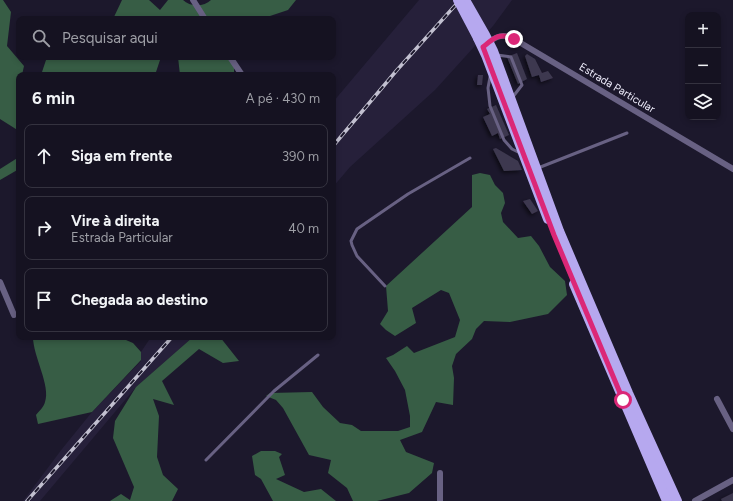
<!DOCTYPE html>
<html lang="pt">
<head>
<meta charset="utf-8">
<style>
	:root { --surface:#151221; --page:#22202e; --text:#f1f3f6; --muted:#9d9ea5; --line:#34323f }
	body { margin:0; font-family:Figtree,sans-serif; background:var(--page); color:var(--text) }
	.controls { position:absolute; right:12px; top:12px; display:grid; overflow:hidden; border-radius:8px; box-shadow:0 2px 6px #0003 }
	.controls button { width:36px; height:36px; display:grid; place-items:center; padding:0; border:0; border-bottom:1px solid var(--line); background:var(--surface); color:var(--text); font:20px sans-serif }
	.stop { position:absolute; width:12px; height:12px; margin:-9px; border:3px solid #db2777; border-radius:50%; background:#fff }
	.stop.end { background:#db2777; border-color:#fff; box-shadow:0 1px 4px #0008 }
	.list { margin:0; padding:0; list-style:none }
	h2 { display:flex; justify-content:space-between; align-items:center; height:52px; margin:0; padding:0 16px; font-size:17px }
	h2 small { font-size:13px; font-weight:400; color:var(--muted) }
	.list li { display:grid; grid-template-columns:26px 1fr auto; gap:12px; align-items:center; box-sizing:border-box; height:64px; margin:0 8px 8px; padding:0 8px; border:1px solid var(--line); border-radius:8px }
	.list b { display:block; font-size:15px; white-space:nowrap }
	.list p { margin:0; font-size:13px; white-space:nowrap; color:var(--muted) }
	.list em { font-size:13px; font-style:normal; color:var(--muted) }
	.icon { flex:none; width:22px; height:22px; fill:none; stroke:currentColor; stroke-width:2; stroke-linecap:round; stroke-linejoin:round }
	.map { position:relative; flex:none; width:733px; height:501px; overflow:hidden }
	.search { position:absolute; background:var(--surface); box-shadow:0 2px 6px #0003; left:16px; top:16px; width:320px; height:44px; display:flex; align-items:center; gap:10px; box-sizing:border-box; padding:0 14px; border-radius:8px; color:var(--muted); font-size:15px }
	.panel { position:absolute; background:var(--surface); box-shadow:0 2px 6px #0003; left:16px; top:72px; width:320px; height:268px; border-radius:8px }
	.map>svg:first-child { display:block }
	.built { fill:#26203a }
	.forest { fill:#375d45 }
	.building { fill:#3d384f; filter:url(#shadow) }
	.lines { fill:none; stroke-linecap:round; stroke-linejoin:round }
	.service { stroke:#686183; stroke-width:3 }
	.minor { stroke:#686183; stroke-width:6 }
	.primary { stroke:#b6a8ef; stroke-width:10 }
	.rail-casing { stroke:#c2c0d0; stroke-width:3.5 }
	.rail { stroke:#1c182c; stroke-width:2; stroke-dasharray:6; stroke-linecap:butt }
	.primary-bridge { stroke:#b6a8ef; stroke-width:10 }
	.route { stroke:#db2777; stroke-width:5 }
	.labels { text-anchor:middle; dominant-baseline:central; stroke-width:3; stroke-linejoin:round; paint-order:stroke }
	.street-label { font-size:11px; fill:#f0eefd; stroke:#1c182c }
</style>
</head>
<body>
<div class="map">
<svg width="733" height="501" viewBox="0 0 733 501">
	<defs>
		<filter id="shadow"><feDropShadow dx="-2" dy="2" stdDeviation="2" flood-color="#0009"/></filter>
	</defs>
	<rect width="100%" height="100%" fill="#1c182c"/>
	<!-- built -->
	<g class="built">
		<path d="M419,0H512L493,26L435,90L350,167L333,187V102Z"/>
		<path d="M151,337H193L136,387L40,501H23L62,449L92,412L141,361V352Z"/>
	</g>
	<!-- forest -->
	<g class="forest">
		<path d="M0,0H3L11,12L7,46L24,66L22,75H19V131L0,119Z"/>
		<path d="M122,0H149L160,10L168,0H183C190,7 204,7 211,0H296L288,10L261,19H113Z"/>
		<path d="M47,57L49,58L161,57L155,75H41Z"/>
		<path d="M178,57H231L234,68V75H198L196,72L192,75H180Z"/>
		<path d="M19,157V169L0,180V169Z"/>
		<path d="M480,173L490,175L495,185L503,193L505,203L501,213L503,222L518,238L531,236L539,246L550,267L565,281L567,295L548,314L510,322L484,321L476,329L472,339L456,354L452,366L454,378L453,405L436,402L422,432L400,440L406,452L434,463L432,473L409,493L377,501H353L347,488L328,473L331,460L309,455L283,408L276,400L266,396L270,393L312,392L323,407L340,423L352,425L361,431H398L410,427V416L405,390L395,371L386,358L393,355L407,346L414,353L455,337L460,320L449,293L441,290L412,308L416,323L395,336L386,330L380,324L388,311L386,286L472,207V175Z"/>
		<path d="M33,337H119L133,343L141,352V360L92,412L38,424L36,415C39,411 44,407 45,402C51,386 33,356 33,337Z"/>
		<path d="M193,337H220L239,361L223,363L199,349L162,381L174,405L153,399L159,416L157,457L163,475L178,489L172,501H110L121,494L130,500L134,487L113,438L115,421L136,387Z"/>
		<path d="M261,451H275L282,454L279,457L285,475L276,479L304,492L321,489L336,501H273L261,479L255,475L252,456Z"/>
	</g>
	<!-- building -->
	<g class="building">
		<path d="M517,53L527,79L518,84L507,57Z"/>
		<path d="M527,54L535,59L542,73L548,71L553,78L541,82L539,75L532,77L525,56Z"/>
		<path d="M478,75H483L482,85H477Z"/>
		<path d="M496,105L509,135L500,139L498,133L492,136L483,117L490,114L487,109Z"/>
		<path d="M496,148L518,161L522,170L504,171L493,149Z"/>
		<path d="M530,199L538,211L532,214L523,201Z"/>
		<path d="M733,493V501H722L721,499Z"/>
	</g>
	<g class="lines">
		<!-- service -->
		<g class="service">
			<path d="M497,55L511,57L522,85L512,98"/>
			<path d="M490,77L488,88L490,106L504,140L512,149L520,153"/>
			<path d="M538,168L627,133"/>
			<path d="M385,286L357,256L352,245L351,241L357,229L408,194L470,158"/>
			<path d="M206,460L274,391L318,355"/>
		</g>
		<!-- minor -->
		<g class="minor">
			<path d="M193,0L205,19"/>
			<path d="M488,43C496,36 504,33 514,39L733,169"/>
			<path d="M230,57L242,75"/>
			<path d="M0,282L14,315"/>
			<path d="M717,399L733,429"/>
			<path d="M440,473V501"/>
			<path d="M695,501L733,480"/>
		</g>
		<!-- primary -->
		<g class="primary">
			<path d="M465,0L485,35L493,51L559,231L628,393L677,501"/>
			<path d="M478,38L486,55L548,219"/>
			<path d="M574,284L667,501"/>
		</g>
		<defs>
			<g id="rail">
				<path d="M333,146L397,70L460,0"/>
				<path d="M27,501L172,337"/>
			</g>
		</defs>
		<!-- rail casing -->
		<use href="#rail" class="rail-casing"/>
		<!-- rail -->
		<use href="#rail" class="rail"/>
		<!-- primary-bridge -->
		<path class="primary-bridge" d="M458,0L478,38"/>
	</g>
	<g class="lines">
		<!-- route -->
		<path class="route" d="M514,39C500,32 494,38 483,47L554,235L623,400"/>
	</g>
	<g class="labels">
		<!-- street labels -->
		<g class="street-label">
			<text transform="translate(617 88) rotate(31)">Estrada Particular</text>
		</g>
	</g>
</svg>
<div class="controls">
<button>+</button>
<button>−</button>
<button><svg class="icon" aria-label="layers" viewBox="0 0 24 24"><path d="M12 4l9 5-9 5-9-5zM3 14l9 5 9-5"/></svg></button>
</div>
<div class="stop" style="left:623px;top:400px"></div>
<div class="stop end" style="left:514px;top:39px"></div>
<div class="search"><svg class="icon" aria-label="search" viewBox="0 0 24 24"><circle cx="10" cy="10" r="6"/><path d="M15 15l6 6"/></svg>Pesquisar aqui</div>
<section class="panel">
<h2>6 min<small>A pé · 430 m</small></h2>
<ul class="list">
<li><svg class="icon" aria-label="ahead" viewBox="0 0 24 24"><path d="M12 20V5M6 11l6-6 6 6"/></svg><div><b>Siga em frente</b></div><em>390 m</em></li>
<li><svg class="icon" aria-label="right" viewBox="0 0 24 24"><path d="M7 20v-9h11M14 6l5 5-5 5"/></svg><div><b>Vire à direita</b><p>Estrada Particular</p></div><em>40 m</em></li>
<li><svg class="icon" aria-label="arrive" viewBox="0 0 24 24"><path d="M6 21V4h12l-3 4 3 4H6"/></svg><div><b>Chegada ao destino</b></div></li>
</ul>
</section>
</div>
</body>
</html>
